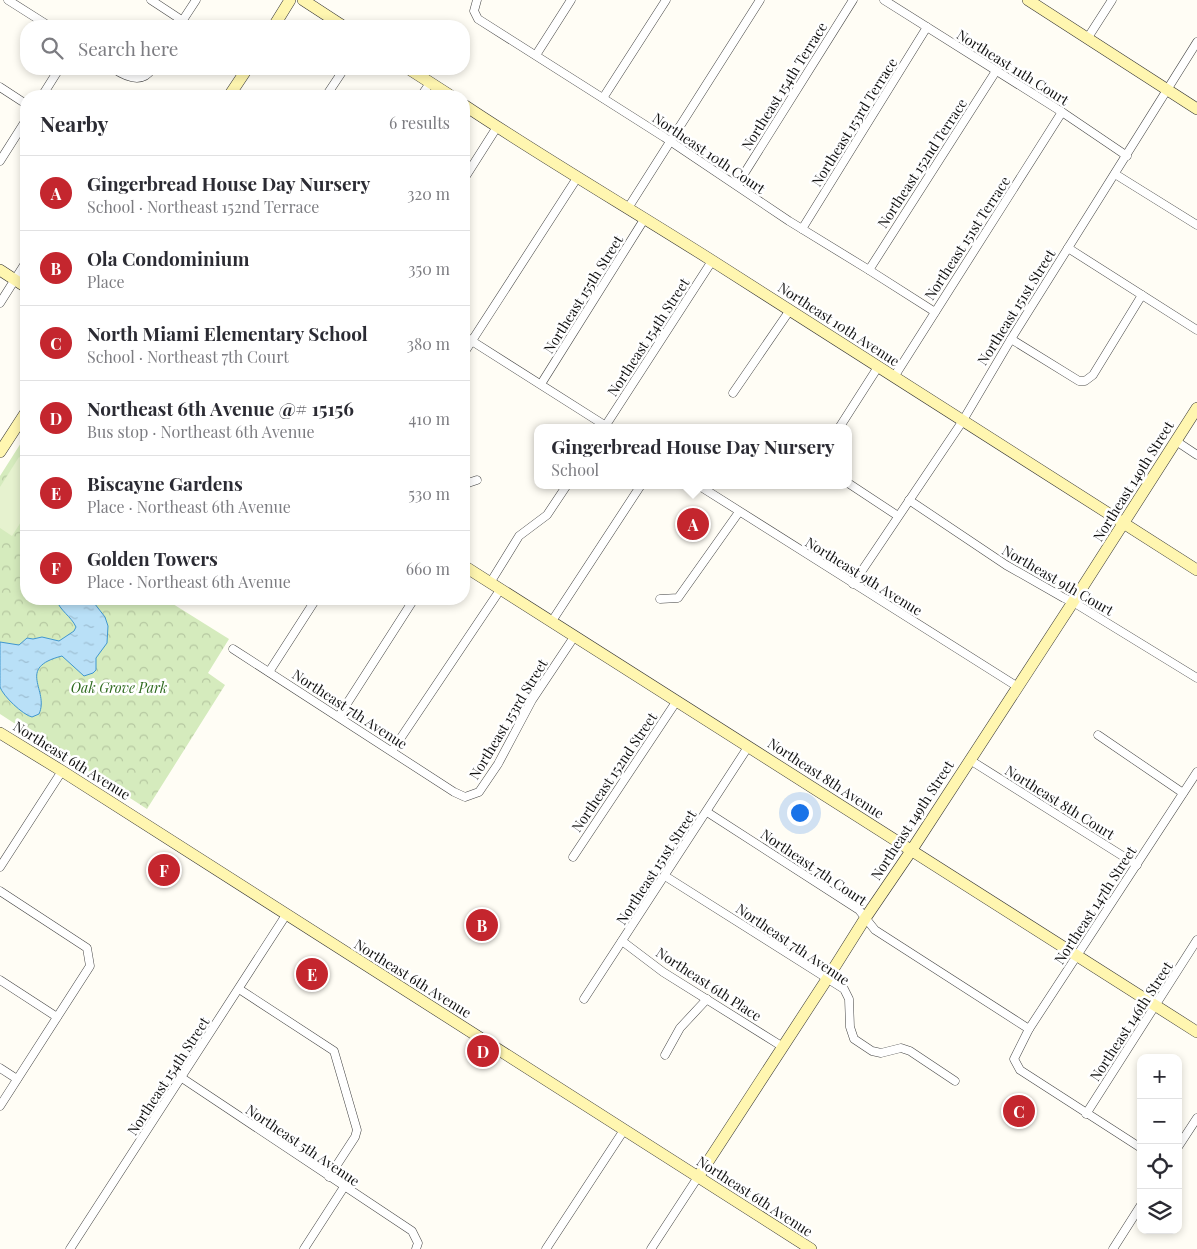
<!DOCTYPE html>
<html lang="en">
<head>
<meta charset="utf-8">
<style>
	:root { --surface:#fff; --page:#f2f2f3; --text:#2b2b33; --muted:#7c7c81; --line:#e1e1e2; --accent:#c4262e }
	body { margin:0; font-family:"Playfair Display",serif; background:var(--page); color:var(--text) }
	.controls { position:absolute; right:15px; bottom:15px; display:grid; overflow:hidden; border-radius:10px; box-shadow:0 2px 8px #0003 }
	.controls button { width:45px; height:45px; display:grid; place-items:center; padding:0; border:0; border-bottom:1px solid var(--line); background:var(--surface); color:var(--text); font:25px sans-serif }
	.you { position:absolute; left:799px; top:812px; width:18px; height:18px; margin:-12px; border:4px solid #fff; border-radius:50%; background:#1a73e8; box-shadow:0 0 0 8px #1a73e833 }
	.badge { display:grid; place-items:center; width:32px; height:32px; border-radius:50%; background:var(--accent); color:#fff; font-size:16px; font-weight:700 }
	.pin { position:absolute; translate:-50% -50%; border:2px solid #fff; box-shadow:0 1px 5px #0006 }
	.popup { position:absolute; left:534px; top:424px; width:318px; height:65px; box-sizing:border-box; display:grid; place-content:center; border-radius:10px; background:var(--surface); filter:drop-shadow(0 1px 4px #0005); font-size:16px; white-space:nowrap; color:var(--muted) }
	.popup b { font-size:19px; color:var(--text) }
	.popup::after { content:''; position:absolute; left:50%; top:100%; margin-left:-10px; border:10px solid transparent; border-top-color:var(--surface) }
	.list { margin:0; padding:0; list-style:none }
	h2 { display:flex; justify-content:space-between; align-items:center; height:65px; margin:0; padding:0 20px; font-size:21px }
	h2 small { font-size:16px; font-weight:400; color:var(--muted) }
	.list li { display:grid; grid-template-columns:32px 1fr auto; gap:15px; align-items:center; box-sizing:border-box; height:75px; padding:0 20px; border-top:1px solid var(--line) }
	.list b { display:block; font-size:19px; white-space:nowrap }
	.list p { margin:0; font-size:16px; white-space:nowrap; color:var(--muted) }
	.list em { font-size:16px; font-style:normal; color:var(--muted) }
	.icon { flex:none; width:28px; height:28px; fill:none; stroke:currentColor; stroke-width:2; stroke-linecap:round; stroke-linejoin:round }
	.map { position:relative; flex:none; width:1197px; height:1249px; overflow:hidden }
	.search { position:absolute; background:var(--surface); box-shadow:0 2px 8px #0003; left:20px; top:20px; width:450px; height:55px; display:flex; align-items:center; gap:12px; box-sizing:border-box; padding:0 18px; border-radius:20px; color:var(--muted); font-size:19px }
	.panel { position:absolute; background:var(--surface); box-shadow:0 2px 8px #0003; left:20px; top:90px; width:450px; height:515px; border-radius:20px }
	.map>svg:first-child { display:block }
	.park { fill:url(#park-crowns) }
	.pitch { fill:#e6f2cf }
	.water { fill:url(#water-ripples); stroke:#3f96cf }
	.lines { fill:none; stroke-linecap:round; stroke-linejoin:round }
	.street-casing { stroke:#444; stroke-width:9 }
	.secondary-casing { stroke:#333; stroke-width:12 }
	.street { stroke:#fff; stroke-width:8 }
	.secondary { stroke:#fff6b0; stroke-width:11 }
	.labels { text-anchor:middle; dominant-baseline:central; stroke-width:5; stroke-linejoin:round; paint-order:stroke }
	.street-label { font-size:14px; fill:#111; stroke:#fff }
	.park-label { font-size:14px; font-style:italic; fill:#2f6b1f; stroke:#fff }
</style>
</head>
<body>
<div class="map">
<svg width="1197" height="1249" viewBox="0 0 1197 1249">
	<defs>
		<pattern id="park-crowns" width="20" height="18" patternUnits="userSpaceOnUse" patternTransform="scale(1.25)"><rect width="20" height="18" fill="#d5ebbd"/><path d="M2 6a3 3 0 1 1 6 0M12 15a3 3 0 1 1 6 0" fill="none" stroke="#b6c8a1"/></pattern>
		<pattern id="water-ripples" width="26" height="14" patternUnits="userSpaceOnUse" patternTransform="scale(1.25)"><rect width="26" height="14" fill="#b9e0f7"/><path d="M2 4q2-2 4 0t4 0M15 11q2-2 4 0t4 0" fill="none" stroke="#9ebfd3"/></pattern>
	</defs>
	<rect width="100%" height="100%" fill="#fffdf5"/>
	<!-- park -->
	<path class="park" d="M26,435V599H165L229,639L208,673L225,685L147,809L0,714V476Z"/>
	<!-- pitch -->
	<path class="pitch" d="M19,457L26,461V514L12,536L0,528V487Z"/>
	<!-- water -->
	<path class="water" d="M56,599H91L105,617L108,626L107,643L96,658V670L93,673L84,676L62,656C15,668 50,690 39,714L32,717C23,715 3,696 0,687C0,680 0,652 0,642L19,645L27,638L33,639L42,637L59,641L74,631L76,627C71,616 60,611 56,599Z"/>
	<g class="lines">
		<defs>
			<g id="street">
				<path d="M8,0L49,26"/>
				<path d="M151,0L183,21"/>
				<path d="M477,0L474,11L478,19L664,137L789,221L869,270L935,312"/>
				<path d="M884,0L1062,112L1127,156"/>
				<path d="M179,26L196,0"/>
				<path d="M1087,39L1112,0"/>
				<path d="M536,55L571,0"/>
				<path d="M114,69C126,77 142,84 152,69"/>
				<path d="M0,87L26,104"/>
				<path d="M42,96L59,69"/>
				<path d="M326,96L344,69"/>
				<path d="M421,96L430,83"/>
				<path d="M603,98L666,0"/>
				<path d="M0,161L26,120"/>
				<path d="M1115,174L1197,225"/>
				<path d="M464,179L497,127"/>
				<path d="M737,185L853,0"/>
				<path d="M628,208L760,0"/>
				<path d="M802,229L927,27"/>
				<path d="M1068,248L1197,330"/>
				<path d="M869,270L996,71"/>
				<path d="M0,303L26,262"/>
				<path d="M464,336L609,428"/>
				<path d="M1011,339L1079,381H1085L1093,375L1142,295"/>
				<path d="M464,353L577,178"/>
				<path d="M894,377L1062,112"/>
				<path d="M541,384L645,218"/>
				<path d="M733,393L790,310"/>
				<path d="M604,428L712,261"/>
				<path d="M839,428L878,367"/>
				<path d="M1176,441L1197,455"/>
				<path d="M848,483L898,516"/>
				<path d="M698,485L1018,687"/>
				<path d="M464,487L468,483L477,480"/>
				<path d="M909,500L1006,565L1064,598L1073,602L1197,678"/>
				<path d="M490,583L519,536L547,515L567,485"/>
				<path d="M853,584L962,422L1011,339L1197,42"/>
				<path d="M660,599L678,598L739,512"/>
				<path d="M552,621L641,485"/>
				<path d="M233,649L454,792L465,797L479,792L498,764L532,700L574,637"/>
				<path d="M269,672L316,599"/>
				<path d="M339,716L414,599"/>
				<path d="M1098,735L1183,793"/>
				<path d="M392,751L500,590"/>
				<path d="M970,760L1137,865"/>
				<path d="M707,812L859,910L875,930L1029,1029"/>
				<path d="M573,857L676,702"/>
				<path d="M0,867L62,771"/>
				<path d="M665,876L844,989L849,999L850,1027L854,1039L872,1051L881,1053L901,1048L910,1051L955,1081"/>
				<path d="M0,891L87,948L90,966L0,1106"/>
				<path d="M622,941L663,972L783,1047"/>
				<path d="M0,980L57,1017"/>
				<path d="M239,989L334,1051L357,1130L355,1137L329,1177"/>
				<path d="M584,999L748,747"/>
				<path d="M665,1055L680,1028L707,999"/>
				<path d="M0,1068L17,1079"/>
				<path d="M182,1078L412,1231L418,1243L416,1249"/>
				<path d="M1086,1114L1197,940"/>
				<path d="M1178,1147L1197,1118"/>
				<path d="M1141,1148L1020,1070L1014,1059L1029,1029L1197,772"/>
				<path d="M70,1249L286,915"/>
				<path d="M304,1249L344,1187"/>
				<path d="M546,1249L624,1130"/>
				<path d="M651,1249L698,1177"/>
				<path d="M1113,1249L1141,1205"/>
			</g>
			<g id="secondary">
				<path d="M303,0L343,26"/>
				<path d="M1028,0L1197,109"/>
				<path d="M274,26L290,0"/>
				<path d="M409,69L451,96"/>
				<path d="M229,96L247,69"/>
				<path d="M464,105C545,159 629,208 711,260C874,363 1035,468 1197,570"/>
				<path d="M0,270L26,287"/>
				<path d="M0,452L26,412"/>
				<path d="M464,566L1197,1032"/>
				<path d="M0,733L62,771L811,1249"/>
				<path d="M698,1177L827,979L866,917L911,851L1073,602L1197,408"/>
			</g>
		</defs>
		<!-- street casing -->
		<use href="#street" class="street-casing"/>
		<!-- secondary casing -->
		<use href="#secondary" class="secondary-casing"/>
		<!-- street -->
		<use href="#street" class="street"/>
		<!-- secondary -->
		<use href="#secondary" class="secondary"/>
	</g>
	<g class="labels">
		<!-- street labels -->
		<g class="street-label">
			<text transform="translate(1013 67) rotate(32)">Northeast 11th Court</text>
			<text transform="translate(784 86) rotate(-58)">Northeast 154th Terrace</text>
			<text transform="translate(854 122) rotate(-58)">Northeast 153rd Terrace</text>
			<text transform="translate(709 153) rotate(34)">Northeast 10th Court</text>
			<text transform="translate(922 163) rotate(-57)">Northeast 152nd Terrace</text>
			<text transform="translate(967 238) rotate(-57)">Northeast 151st Terrace</text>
			<text transform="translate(583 294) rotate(-58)">Northeast 155th Street</text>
			<text transform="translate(1016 307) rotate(-58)">Northeast 151st Street</text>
			<text transform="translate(839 324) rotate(33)">Northeast 10th Avenue</text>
			<text transform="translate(648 337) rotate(-57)">Northeast 154th Street</text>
			<text transform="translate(1133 481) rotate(-58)">Northeast 149th Street</text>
			<text transform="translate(864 576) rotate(32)">Northeast 9th Avenue</text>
			<text transform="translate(1058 580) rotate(30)">Northeast 9th Court</text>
			<text transform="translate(350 709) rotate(33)">Northeast 7th Avenue</text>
			<text transform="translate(508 719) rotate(-59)">Northeast 153rd Street</text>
			<text transform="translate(72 760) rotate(32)">Northeast 6th Avenue</text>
			<text transform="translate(614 772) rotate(-56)">Northeast 152nd Street</text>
			<text transform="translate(826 778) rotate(33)">Northeast 8th Avenue</text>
			<text transform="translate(1060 802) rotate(32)">Northeast 8th Court</text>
			<text transform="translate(912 820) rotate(-57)">Northeast 149th Street</text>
			<text transform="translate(656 867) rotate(-57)">Northeast 151st Street</text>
			<text transform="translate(814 867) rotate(34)">Northeast 7th Court</text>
			<text transform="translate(1095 905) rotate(-57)">Northeast 147th Street</text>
			<text transform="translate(793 944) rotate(34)">Northeast 7th Avenue</text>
			<text transform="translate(413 978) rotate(32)">Northeast 6th Avenue</text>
			<text transform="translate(709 984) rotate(33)">Northeast 6th Place</text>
			<text transform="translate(1131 1021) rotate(-57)">Northeast 146th Street</text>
			<text transform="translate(168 1076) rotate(-57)">Northeast 154th Street</text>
			<text transform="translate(303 1145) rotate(34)">Northeast 5th Avenue</text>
			<text transform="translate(755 1196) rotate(33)">Northeast 6th Avenue</text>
		</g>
		<!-- park labels -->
		<g class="park-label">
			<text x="119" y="687">Oak Grove Park</text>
		</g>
	</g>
</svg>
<div class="controls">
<button>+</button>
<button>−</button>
<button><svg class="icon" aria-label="locate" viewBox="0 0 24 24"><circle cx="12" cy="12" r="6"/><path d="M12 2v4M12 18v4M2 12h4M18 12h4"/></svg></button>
<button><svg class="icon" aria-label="layers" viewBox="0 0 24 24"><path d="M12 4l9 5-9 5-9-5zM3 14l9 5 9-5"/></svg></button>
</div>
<div class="you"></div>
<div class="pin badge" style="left:693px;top:524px">A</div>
<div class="popup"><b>Gingerbread House Day Nursery</b>School</div>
<div class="pin badge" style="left:482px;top:925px">B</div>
<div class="pin badge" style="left:1019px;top:1111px">C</div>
<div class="pin badge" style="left:483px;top:1051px">D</div>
<div class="pin badge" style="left:312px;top:974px">E</div>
<div class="pin badge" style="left:164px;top:870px">F</div>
<div class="search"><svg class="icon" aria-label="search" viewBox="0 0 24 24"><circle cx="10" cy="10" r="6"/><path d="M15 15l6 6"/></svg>Search here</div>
<section class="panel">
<h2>Nearby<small>6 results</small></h2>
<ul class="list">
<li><span class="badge">A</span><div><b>Gingerbread House Day Nursery</b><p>School · Northeast 152nd Terrace</p></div><em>320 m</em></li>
<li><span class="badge">B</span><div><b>Ola Condominium</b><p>Place</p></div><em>350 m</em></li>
<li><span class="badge">C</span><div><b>North Miami Elementary School</b><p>School · Northeast 7th Court</p></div><em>380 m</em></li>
<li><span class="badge">D</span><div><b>Northeast 6th Avenue @# 15156</b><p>Bus stop · Northeast 6th Avenue</p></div><em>410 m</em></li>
<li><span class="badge">E</span><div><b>Biscayne Gardens</b><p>Place · Northeast 6th Avenue</p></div><em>530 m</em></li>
<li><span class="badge">F</span><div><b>Golden Towers</b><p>Place · Northeast 6th Avenue</p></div><em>660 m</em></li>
</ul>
</section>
</div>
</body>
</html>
